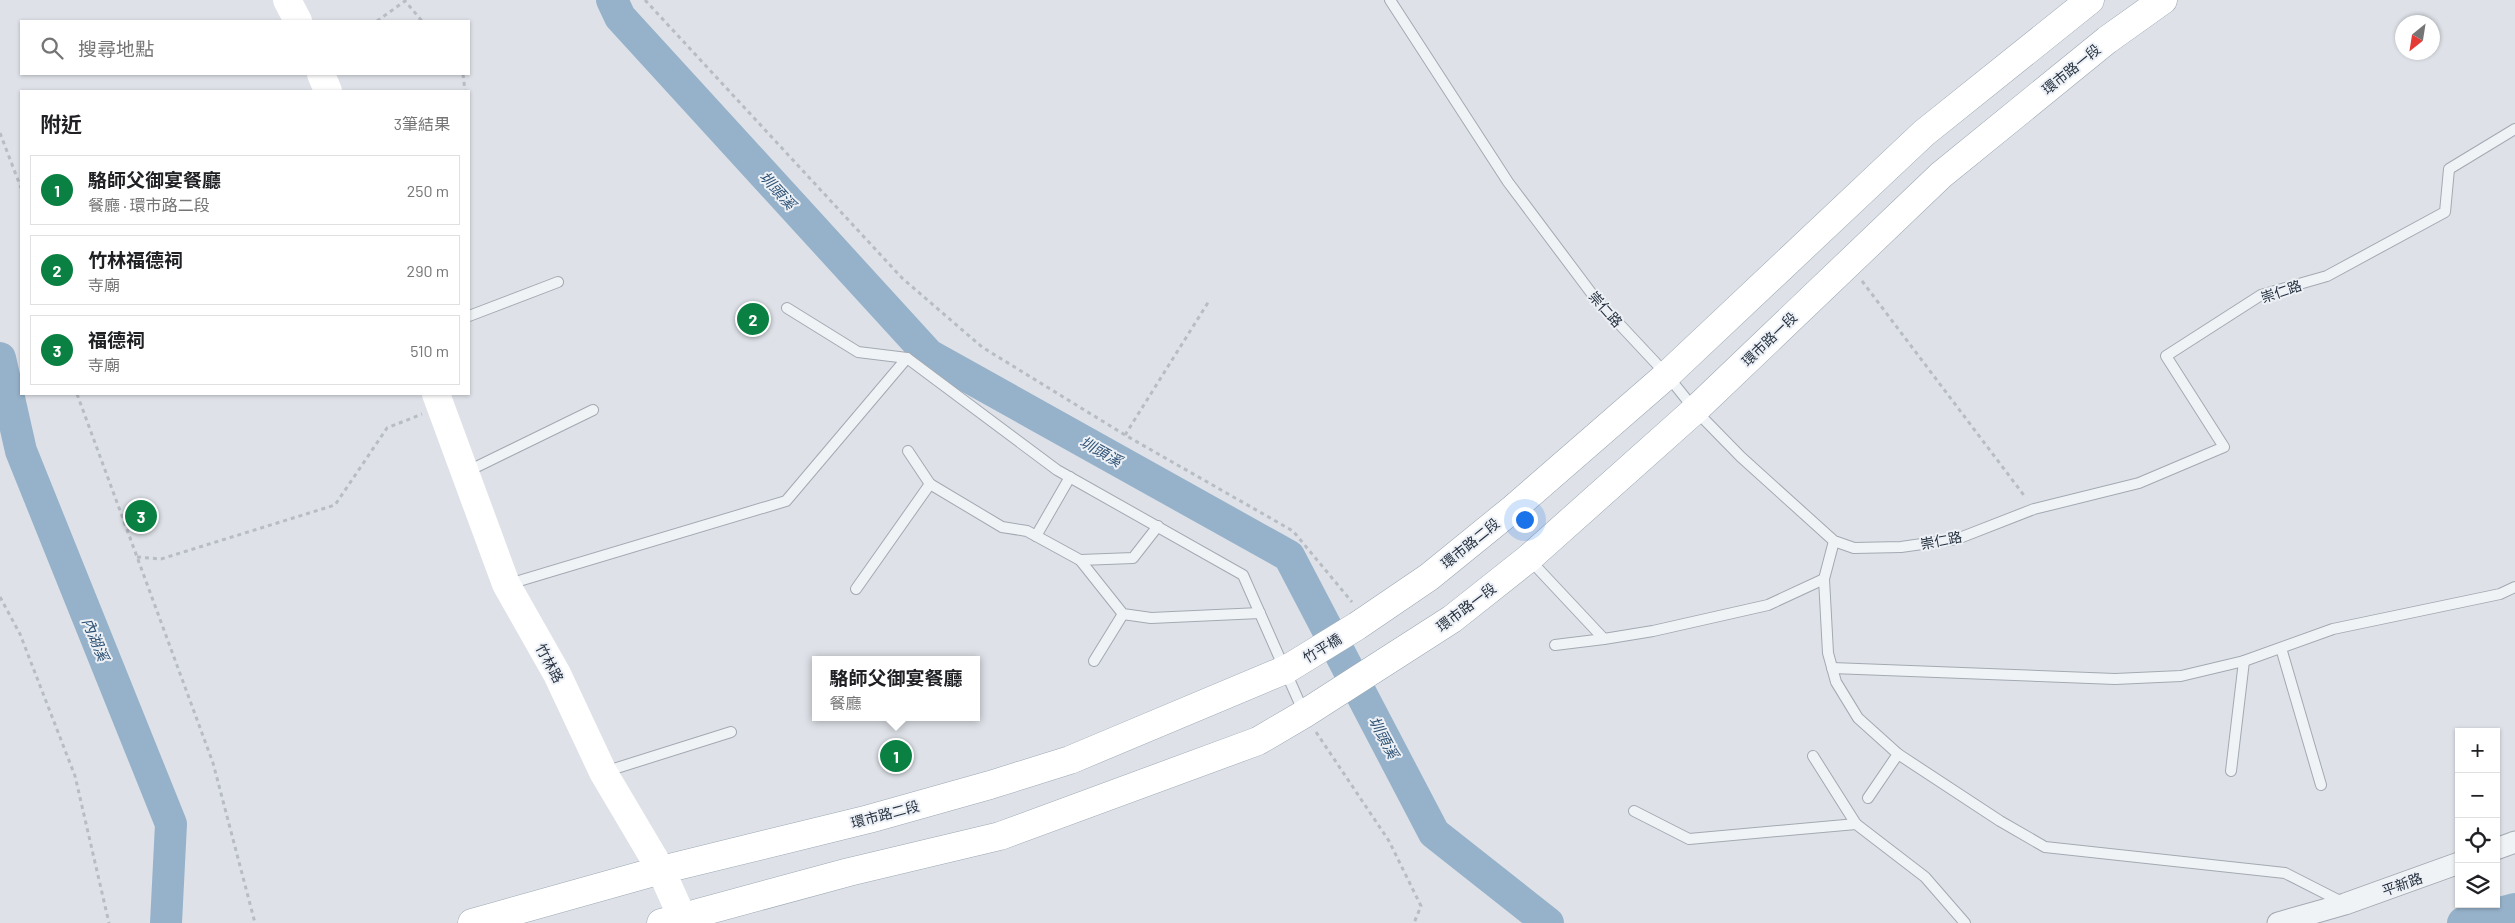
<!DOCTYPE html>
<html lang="zh-TW">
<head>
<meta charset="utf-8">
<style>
	:root { --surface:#fff; --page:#f6f6f6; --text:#202124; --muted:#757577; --line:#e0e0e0; --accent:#0b8043 }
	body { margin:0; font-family:Barlow,"Noto Sans TC",sans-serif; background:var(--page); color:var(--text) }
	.controls { position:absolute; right:15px; bottom:15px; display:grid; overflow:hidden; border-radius:0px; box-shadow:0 1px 4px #0004 }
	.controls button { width:45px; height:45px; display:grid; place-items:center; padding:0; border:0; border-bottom:1px solid var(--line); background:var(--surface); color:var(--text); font:25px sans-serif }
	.compass { position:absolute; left:2395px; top:15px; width:45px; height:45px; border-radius:50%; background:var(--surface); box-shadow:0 1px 4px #0004; rotate:210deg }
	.you { position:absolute; left:1524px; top:519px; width:18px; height:18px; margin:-12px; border:4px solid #fff; border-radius:50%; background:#1a73e8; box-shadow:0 0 0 8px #1a73e833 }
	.badge { display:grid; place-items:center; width:32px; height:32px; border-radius:50%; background:var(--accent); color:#fff; font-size:16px; font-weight:700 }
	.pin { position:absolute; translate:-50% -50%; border:2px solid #fff; box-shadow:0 1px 5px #0006 }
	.popup { position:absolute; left:812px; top:656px; width:168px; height:65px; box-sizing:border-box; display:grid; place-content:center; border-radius:0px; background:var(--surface); filter:drop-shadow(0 1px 4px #0005); font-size:16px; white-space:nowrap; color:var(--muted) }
	.popup b { font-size:19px; color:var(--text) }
	.popup::after { content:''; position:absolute; left:50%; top:100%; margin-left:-10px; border:10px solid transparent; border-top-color:var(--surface) }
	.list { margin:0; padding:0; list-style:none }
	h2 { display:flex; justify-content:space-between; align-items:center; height:65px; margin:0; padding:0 20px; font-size:21px }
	h2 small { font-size:16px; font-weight:400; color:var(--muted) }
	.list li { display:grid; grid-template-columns:32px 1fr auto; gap:15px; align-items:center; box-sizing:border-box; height:70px; margin:0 10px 10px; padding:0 10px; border:1px solid var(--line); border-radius:0px }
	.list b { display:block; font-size:19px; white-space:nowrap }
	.list p { margin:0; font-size:16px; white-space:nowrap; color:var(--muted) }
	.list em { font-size:16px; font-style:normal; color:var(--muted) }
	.icon { flex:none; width:28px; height:28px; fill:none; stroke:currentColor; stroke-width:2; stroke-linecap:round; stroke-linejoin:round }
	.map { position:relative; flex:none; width:2515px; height:923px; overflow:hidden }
	.search { position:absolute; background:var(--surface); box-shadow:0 1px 4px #0004; left:20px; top:20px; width:450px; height:55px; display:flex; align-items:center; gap:12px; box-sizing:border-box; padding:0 18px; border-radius:0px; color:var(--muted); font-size:19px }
	.panel { position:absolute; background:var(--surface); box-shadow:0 1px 4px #0004; left:20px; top:90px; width:450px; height:305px; border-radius:0px }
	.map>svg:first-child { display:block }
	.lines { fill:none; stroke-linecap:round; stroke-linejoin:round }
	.river { stroke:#96b2ca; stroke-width:32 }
	.lane-casing { stroke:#a3a9b2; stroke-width:12 }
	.street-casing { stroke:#a3a9b2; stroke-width:23 }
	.primary-casing { stroke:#9ca7b4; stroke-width:29 }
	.path { stroke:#b7bdc3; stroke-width:3; stroke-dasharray:4 4; stroke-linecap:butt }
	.lane { stroke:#f0f3f6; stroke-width:10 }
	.street { stroke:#f0f3f6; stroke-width:21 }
	.secondary { stroke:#fff; stroke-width:28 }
	.primary { stroke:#fff; stroke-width:28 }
	.labels { text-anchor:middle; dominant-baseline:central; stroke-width:4; stroke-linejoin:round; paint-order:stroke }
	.street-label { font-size:14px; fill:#263140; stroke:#edf1f6 }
	.water-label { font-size:15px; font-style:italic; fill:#2e5275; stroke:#edf1f6 }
</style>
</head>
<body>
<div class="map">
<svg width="2515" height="923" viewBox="0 0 2515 923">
	<rect width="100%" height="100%" fill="#dee2e8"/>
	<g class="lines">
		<!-- river -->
		<g class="river">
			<path d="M612,0L620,17L929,355L1289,556L1434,833L1548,923"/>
			<path d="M0,358L21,451L171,824L166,923"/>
			<path d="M2463,923L2515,909"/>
		</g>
		<defs>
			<g id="lane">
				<path d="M1390,0L1508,182L1595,298L1667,375L1695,410L1741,457L1834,541L1854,548L1901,547L1957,539L2034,509L2139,483L2224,447L2166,356L2261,295L2327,276L2445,212L2449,169L2515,129"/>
				<path d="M787,308L858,352L907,358L1057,470L1243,575L1304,713"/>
				<path d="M469,316L558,282"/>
				<path d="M908,451L930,484"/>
				<path d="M466,472L593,410"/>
				<path d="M1036,536L1070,477"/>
				<path d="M1834,541L1824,579L1828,653L1836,682L1858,718L1898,754L2000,821L2045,847L2285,873L2342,902"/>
				<path d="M1529,559L1604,639L1653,631L1768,605L1824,579"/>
				<path d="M1080,560L1133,558L1158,526"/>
				<path d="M509,584L786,501L907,358"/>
				<path d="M856,589L930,484L1002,527L1027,531L1080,560L1123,614L1151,618L1260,613"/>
				<path d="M1555,645L1604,639"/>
				<path d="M2281,648L2321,785"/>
				<path d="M1094,661L1123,614"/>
				<path d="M1832,668L2115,679L2181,676L2244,661L2333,629L2500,594L2515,587"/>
				<path d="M1813,756L1856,824"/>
				<path d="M2231,771L2244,661"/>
				<path d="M604,772L731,732"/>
				<path d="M1868,798L1898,754"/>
				<path d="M1634,811L1689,839L1856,824L1925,877L1965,923"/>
			</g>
			<g id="street">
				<path d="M2496,849L2515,842"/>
				<path d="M2278,923L2345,904L2459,863"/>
			</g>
			<g id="primary">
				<path d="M472,923L661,870L869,819L990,785L1070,760L1287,669L1357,626L1429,577L1514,508L1667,375L1924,133L2090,0"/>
				<path d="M661,923L849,872L1000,836L1258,741L1304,714L1452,619L1529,558L1695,410L1941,175L2107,40L2163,0"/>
			</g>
		</defs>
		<!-- lane casing -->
		<use href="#lane" class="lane-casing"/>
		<!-- street casing -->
		<use href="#street" class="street-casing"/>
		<!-- primary casing -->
		<use href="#primary" class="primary-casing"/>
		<!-- path -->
		<g class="path">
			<path d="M645,0L902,278L982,347L1125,435L1293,531L1352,602"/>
			<path d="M377,21L405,1L422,21"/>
			<path d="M463,74L465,91"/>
			<path d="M0,133L21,188"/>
			<path d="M1862,281L2026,498"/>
			<path d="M77,394L213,763L255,923"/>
			<path d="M1125,435L1209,301"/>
			<path d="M137,557L161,559L335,505L387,428L422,414"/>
			<path d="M0,597L20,634L75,776L109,923"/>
			<path d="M1316,732L1389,841L1421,906L1414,923"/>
		</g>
		<!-- lane -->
		<use href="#lane" class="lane"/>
		<!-- street -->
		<use href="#street" class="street"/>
		<!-- secondary -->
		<g class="secondary">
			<path d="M287,0L298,21"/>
			<path d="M321,74L328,91"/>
			<path d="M436,394L506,584L557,674L603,772L661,870L682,917"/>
		</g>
		<!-- primary -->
		<use href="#primary" class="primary"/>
	</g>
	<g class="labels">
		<!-- street labels -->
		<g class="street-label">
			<text transform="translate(2071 69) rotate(-39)">環市路一段</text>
			<text transform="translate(2281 291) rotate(-19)">崇仁路</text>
			<text transform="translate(1606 309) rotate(48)">崇仁路</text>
			<text transform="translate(1769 339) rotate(-44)">環市路一段</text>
			<text transform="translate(1941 540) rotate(-11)">崇仁路</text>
			<text transform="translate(1470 543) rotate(-39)">環市路二段</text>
			<text transform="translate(1466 607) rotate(-37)">環市路一段</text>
			<text transform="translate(1322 648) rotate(-31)">竹平橋</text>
			<text transform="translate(550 663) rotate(62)">竹林路</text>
			<text transform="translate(885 814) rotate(-15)">環市路二段</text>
			<text transform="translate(2402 884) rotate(-20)">平新路</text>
		</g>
		<!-- water labels -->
		<g class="water-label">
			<text transform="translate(778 190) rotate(48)">圳頭溪</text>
			<text transform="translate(1101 451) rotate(29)">圳頭溪</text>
			<text transform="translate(96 639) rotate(68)">內湖溪</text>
			<text transform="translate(1384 737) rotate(62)">圳頭溪</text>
		</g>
	</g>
</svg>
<div class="controls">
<button>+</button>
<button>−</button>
<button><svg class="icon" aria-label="locate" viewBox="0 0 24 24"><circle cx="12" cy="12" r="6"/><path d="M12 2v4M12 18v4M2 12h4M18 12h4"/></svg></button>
<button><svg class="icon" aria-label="layers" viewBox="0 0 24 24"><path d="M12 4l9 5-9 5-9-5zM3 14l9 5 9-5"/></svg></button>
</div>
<svg class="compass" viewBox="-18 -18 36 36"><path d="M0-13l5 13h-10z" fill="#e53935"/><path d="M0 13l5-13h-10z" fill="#757577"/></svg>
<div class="you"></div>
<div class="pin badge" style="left:896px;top:756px">1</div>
<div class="popup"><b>駱師父御宴餐廳</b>餐廳</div>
<div class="pin badge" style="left:753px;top:319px">2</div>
<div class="pin badge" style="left:141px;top:516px">3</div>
<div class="search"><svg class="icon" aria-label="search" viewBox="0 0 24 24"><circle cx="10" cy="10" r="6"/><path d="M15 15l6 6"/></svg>搜尋地點</div>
<section class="panel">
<h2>附近<small>3筆結果</small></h2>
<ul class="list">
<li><span class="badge">1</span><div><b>駱師父御宴餐廳</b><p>餐廳 · 環市路二段</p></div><em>250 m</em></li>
<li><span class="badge">2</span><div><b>竹林福德祠</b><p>寺廟</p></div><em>290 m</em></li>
<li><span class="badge">3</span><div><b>福德祠</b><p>寺廟</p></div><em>510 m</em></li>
</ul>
</section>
</div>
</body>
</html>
